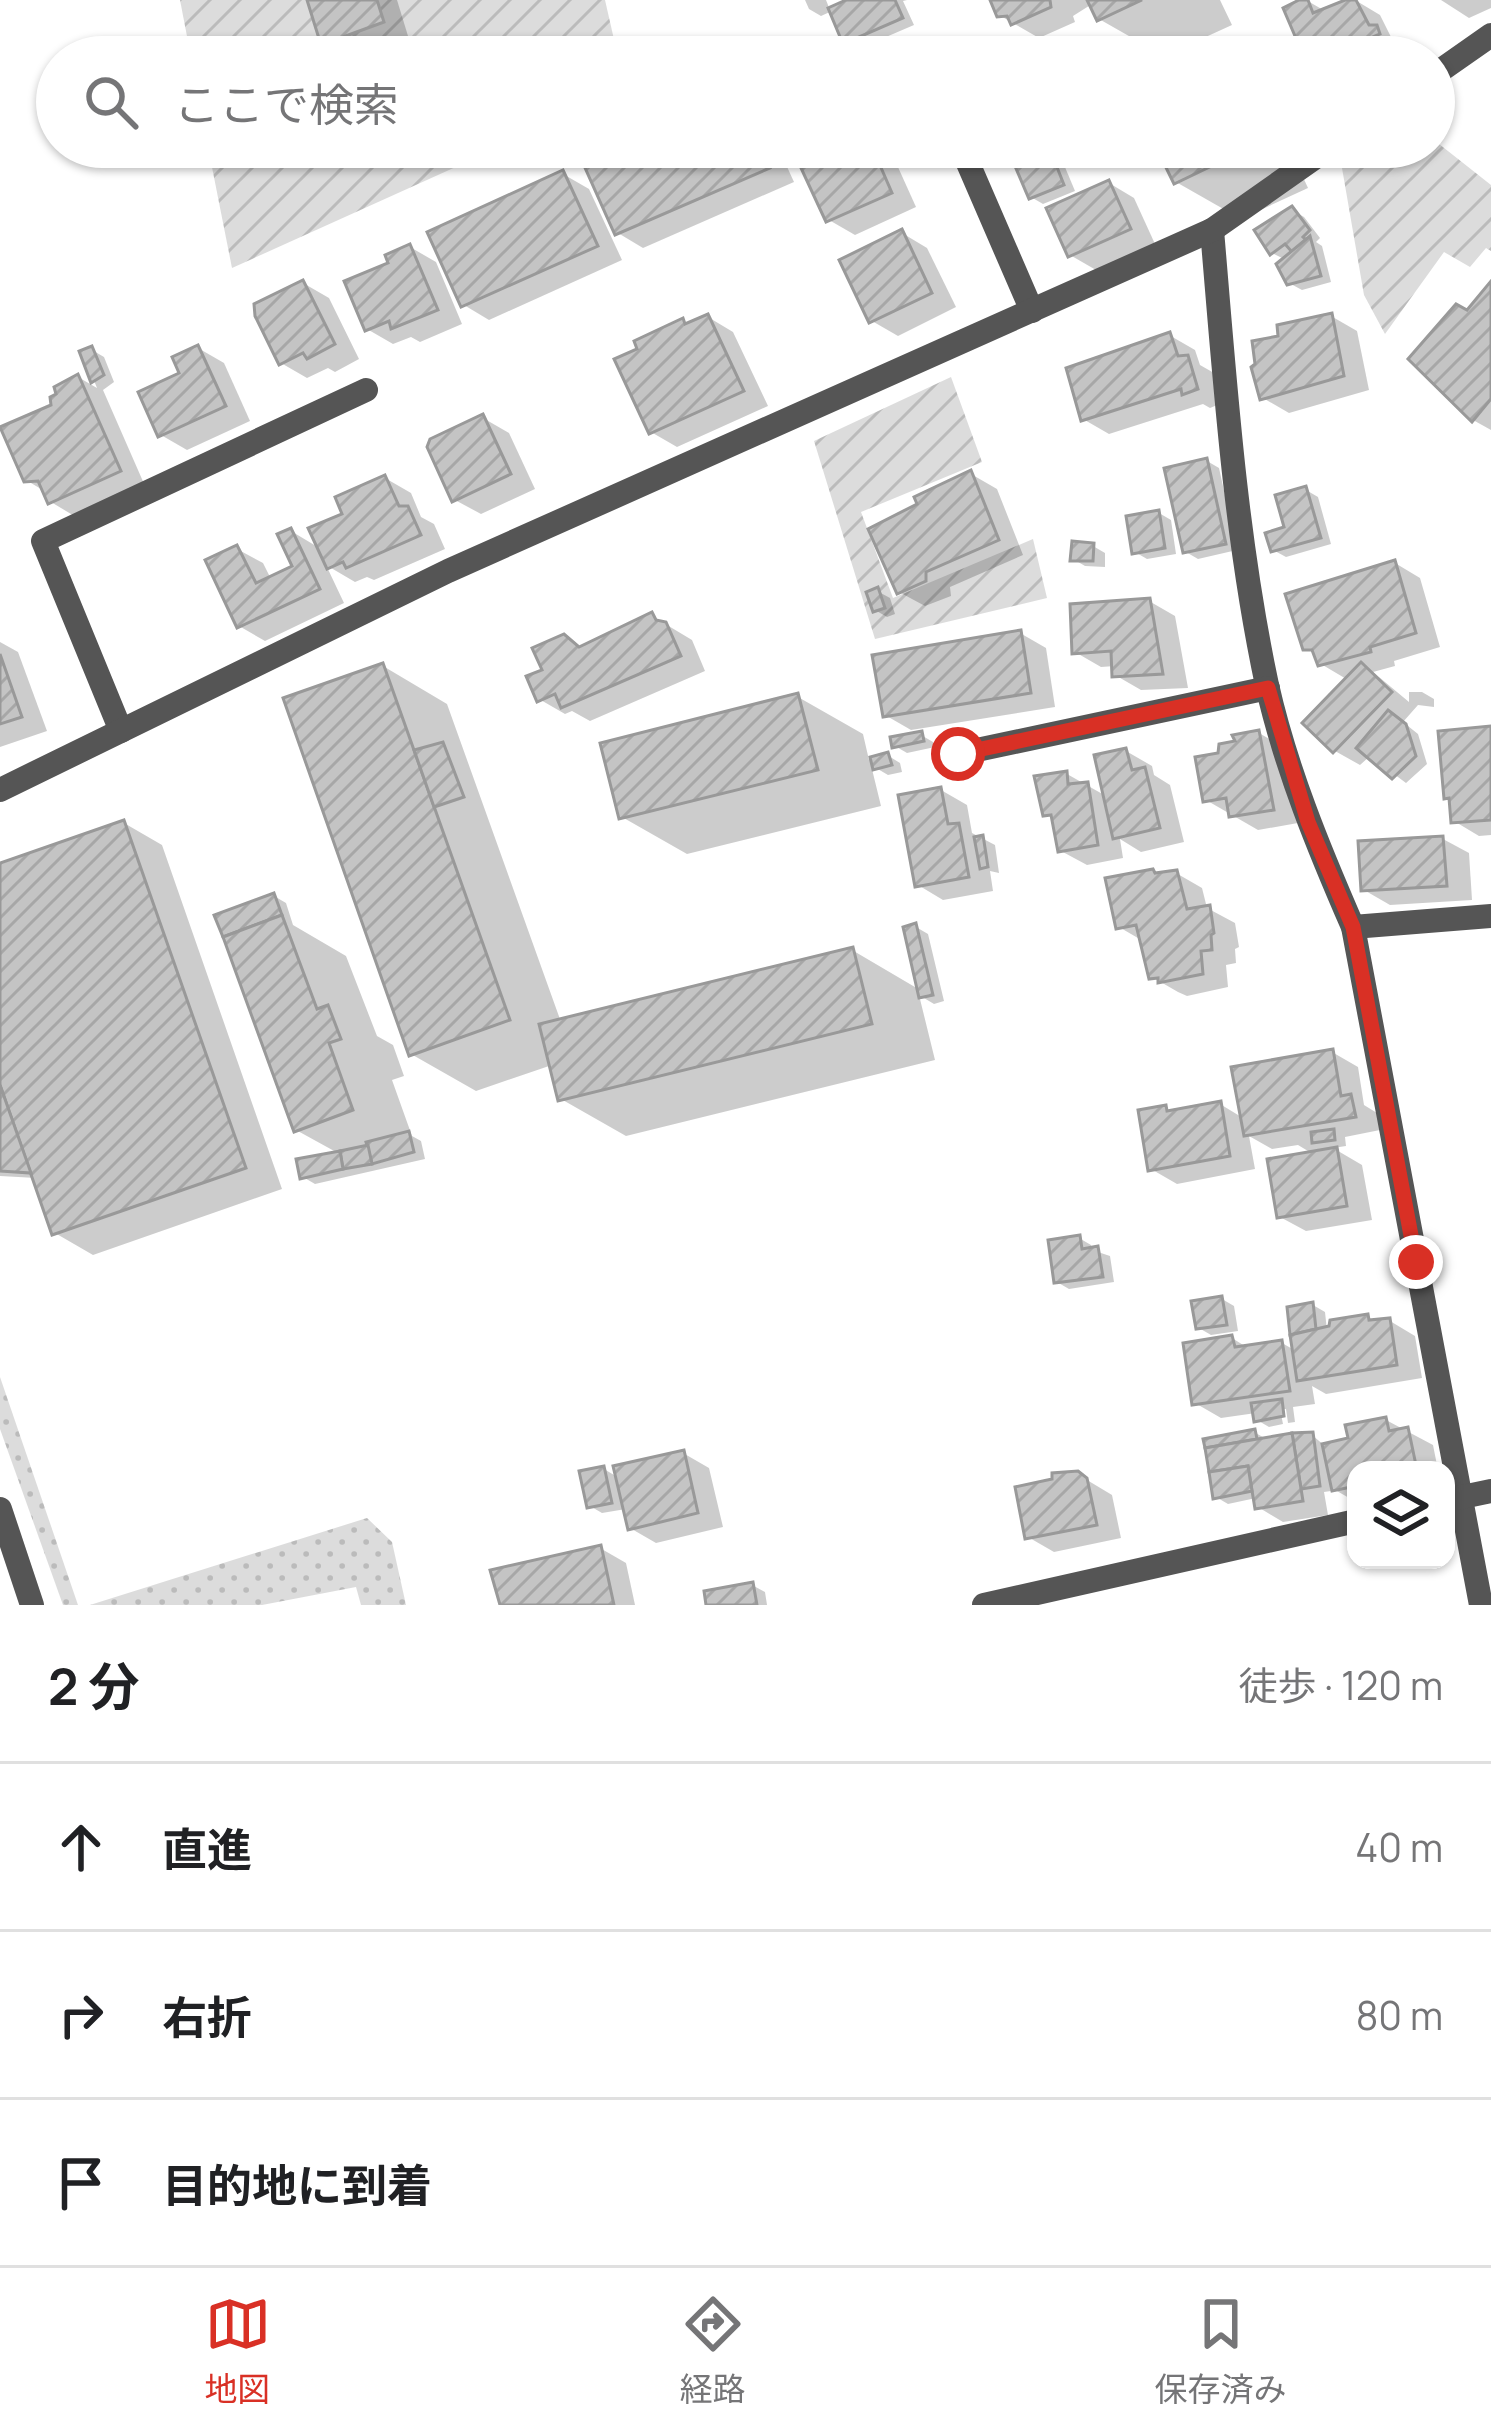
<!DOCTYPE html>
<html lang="ja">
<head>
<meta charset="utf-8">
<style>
	:root { --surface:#fff; --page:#f2f2f2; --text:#202124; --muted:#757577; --line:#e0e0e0; --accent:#d93025 }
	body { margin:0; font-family:Manrope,"Noto Sans JP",sans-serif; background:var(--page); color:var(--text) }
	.controls { position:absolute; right:36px; bottom:36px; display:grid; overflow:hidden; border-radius:24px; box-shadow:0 3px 9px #0004 }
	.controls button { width:108px; height:108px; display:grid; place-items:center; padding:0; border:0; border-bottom:3px solid var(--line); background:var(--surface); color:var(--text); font:60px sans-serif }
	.stop { position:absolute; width:36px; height:36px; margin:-27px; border:9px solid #d93025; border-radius:50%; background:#fff }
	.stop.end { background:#d93025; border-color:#fff; box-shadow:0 3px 12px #0008 }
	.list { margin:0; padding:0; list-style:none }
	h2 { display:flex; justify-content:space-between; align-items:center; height:156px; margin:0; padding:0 48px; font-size:51px }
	h2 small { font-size:39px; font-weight:400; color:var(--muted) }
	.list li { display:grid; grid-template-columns:78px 1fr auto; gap:36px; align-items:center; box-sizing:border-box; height:168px; padding:0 48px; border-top:3px solid var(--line) }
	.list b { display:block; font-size:45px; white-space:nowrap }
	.list em { font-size:39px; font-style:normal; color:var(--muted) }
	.icon { flex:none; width:66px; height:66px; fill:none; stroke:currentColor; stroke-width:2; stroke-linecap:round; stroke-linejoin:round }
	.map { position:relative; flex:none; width:1491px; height:1605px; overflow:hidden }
	.search { position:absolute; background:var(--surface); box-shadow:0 3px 9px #0004; left:36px; right:36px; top:36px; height:132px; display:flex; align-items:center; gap:30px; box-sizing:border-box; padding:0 42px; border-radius:66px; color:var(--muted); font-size:45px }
	.sheet { height:660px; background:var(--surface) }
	nav { display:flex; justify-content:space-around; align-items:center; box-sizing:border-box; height:168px; border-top:3px solid var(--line); background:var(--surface); font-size:33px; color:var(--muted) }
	nav a { display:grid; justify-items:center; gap:6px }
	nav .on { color:var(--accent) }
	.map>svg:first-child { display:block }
	.grass { fill:url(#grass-dots) }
	.garden { fill:url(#garden-furrows) }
	.shadow { fill:#0003 }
	.building { fill:url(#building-hatch); stroke:#999; stroke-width:3 }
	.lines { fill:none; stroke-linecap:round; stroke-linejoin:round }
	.street { stroke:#555; stroke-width:24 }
	.route { stroke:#d93025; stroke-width:15 }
</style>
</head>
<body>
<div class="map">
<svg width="1491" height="1605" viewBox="0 0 1491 1605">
	<defs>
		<pattern id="grass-dots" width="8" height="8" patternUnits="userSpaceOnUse" patternTransform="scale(3)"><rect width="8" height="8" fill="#dcdcdc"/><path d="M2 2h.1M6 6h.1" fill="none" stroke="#bbb" stroke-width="1.8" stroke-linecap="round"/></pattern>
		<pattern id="garden-furrows" width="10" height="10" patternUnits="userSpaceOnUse" patternTransform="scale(3)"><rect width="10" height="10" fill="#dcdcdc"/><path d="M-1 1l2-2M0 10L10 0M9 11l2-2" fill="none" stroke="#bbb"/></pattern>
		<pattern id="building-hatch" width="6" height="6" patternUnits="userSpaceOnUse" patternTransform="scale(3)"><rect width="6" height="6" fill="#c4c4c4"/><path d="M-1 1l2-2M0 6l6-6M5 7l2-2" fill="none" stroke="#a7a7a7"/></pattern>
	</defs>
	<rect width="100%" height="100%" fill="#fff"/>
	<!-- grass -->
	<g class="grass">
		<path d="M0,1377L78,1605H63L0,1429Z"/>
		<path d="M367,1518L392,1542L406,1605H361L356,1587L262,1605H90Z"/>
	</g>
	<!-- garden -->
	<g class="garden">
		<path d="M180,0H605L618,57H191Z"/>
		<path d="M1434,140L1491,185V251L1486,248L1470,267L1444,252L1385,334L1364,295L1342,168L1370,147H1434Z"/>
		<path d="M208,147H500L232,268Z"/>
		<path d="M951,377L982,462L861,512L893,598L1033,539L1047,598L875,639L814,441Z"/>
	</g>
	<!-- shadow -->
	<g class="shadow">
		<path d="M310,0H397L408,36L347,57L323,43Z"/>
		<path d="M805,0H826L830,10L854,0H907L903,1L914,25L858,49L845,42L832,11L821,16L809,9Z"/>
		<path d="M993,0H1220L1232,25L1164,56L1099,19L1092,4L1073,16L1075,22L1039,38L999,15Z"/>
		<path d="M1306,0L1325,11L1355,0L1380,15L1391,37L1404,48L1385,57H1308Z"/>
		<path d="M1441,0H1491V8L1469,18Z"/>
		<path d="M1088,44L1110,57H1060Z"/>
		<path d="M842,48L858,57H824Z"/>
		<path d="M1196,49L1209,57H1180Z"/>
		<path d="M622,147H778L794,182L643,248L618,233Z"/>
		<path d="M854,147H878L893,156L916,207L855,235L829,220Z"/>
		<path d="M1029,147L1057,148L1075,191L1043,204L1031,197Z"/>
		<path d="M1159,147H1289L1308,188L1241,219L1176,182Z"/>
		<path d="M563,174L589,189L622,260L489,320L464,305Z"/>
		<path d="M1109,183L1134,198L1155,244L1096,270L1070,255Z"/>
		<path d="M1292,210L1304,217L1320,238L1316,242L1322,246L1331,282L1302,290L1289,283L1286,260L1272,253Z"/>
		<path d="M902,233L927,248L956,307L898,336L872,321Z"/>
		<path d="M410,247L436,262L462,324L420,342L411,337L393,344L367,329L392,265Z"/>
		<path d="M303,283L329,298L359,359L335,372L328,368L307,378L281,363Z"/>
		<path d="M1491,285V430L1473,420L1467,313Z"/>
		<path d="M1331,316L1357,331L1369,390L1289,413L1263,398L1281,339Z"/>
		<path d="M708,317L733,332L768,406L677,447L651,432L641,351L683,321L690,325Z"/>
		<path d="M1169,335L1195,350L1200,365L1214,373L1222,403L1210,408L1203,404L1109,434L1083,419Z"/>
		<path d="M198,348L224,363L250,421L187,450L161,435L183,374Z"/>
		<path d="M92,350L104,357L114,382L103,390L145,486L76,517L51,502L46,492L26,480L54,407L78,377L97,388L83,353Z"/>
		<path d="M483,418L509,433L535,489L481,514L455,500Z"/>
		<path d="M1207,461L1219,468L1237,550L1198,559L1186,552Z"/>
		<path d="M971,474L997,489L1023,555L950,587L951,596L925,606L899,592L920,506Z"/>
		<path d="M385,478L411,493L421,517L434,524L445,549L374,580L367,577L355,582L326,565L344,603L265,641L239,626L237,549L263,563L271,579L296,567L291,531L321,549L346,515Z"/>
		<path d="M1306,490L1318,497L1331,544L1286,557L1273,550Z"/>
		<path d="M1159,513L1171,520L1176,554L1147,559L1135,552Z"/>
		<path d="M1093,546L1105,553V567L1085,566L1073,559Z"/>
		<path d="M1395,563L1420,578L1440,647L1394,661L1395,666L1373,672L1409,702V692H1422L1434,699V707L1418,705L1403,722L1418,734L1427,764L1406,783L1370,756L1360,765L1335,751L1348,680L1321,664L1317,655L1306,648Z"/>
		<path d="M877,591L890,598L895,614L887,617L875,610Z"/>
		<path d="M1149,601L1175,616L1188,688L1141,690L1115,675V666L1101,667L1075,652Z"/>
		<path d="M652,616L692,640L705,671L590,721L572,711L565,714L539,699L546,672L564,637L583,648Z"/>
		<path d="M1020,633L1046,648L1055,707L911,730L885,715Z"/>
		<path d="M0,642L18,652L47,731L0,747Z"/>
		<path d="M383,666L447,704L561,1022L852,950L920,990L916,927L928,934L944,1001L934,1004L919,995L935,1060L626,1136L561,1099L552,1065L476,1091L411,1054Z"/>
		<path d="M798,697L863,734L869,760L887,755L900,763L902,772L888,775L871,765L881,806L687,854L622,817Z"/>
		<path d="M1491,729V835L1479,836L1454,821L1452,800L1446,797Z"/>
		<path d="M1259,733L1285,748L1298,823L1258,830L1206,800L1221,755Z"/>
		<path d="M921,735L933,742L935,747L907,753L895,746Z"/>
		<path d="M1126,751L1152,766L1154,775L1170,785L1184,842L1141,852L1120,839L1123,858L1087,865L1061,851L1055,819L1046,814L1067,774L1106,796Z"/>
		<path d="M941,790L967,805L972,833L995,845L999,873L990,871L993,891L943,900L918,885Z"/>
		<path d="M124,823L162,845L282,1189L93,1255L55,1233L36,1178L0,1176V866Z"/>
		<path d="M1443,839L1469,853L1472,900L1390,905L1364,890Z"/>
		<path d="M1176,873L1202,888L1207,908L1235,923L1239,947L1235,949L1236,963L1226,965L1228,987L1187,996L1178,992L1152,977L1143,941L1119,927L1158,876Z"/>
		<path d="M274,896L286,903L293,925L346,956L377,1036L393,1045L404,1076L392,1080L412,1136L421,1141L425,1159L315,1184L303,1177L336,1152L296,1130Z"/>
		<path d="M1332,1052L1358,1067L1364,1105L1377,1113L1380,1130L1345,1137L1346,1146L1333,1148L1362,1165L1372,1220L1306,1231L1280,1217L1313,1154L1298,1145L1272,1149L1249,1136L1255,1169L1177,1184L1151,1169L1166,1108L1173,1113L1220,1104L1243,1118Z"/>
		<path d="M1079,1238L1091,1245L1092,1250L1110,1256L1114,1282L1069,1289L1057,1282Z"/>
		<path d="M1222,1299L1234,1306L1238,1331L1211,1335L1199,1328Z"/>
		<path d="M1313,1305L1325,1312L1328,1340L1367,1317L1376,1322L1390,1321L1415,1336L1422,1378L1326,1394L1312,1386L1315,1404L1293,1407L1295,1422L1288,1423L1286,1409H1280L1283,1424L1269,1427L1257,1420L1256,1413L1221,1418L1195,1403L1232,1338L1248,1348L1282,1343L1296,1351Z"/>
		<path d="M1386,1420L1433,1445L1438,1470H1356V1502L1330,1487L1331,1491L1324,1492L1328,1515L1283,1522L1258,1507L1256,1498L1228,1504L1216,1497L1212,1451L1208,1446L1254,1432L1268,1440L1312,1435L1325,1446L1352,1441Z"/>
		<path d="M683,1453L709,1468L723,1527L656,1543L630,1528L626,1509L602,1513L590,1506L604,1469L619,1478Z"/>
		<path d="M1077,1474L1112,1495L1121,1538L1054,1552L1028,1537Z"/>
		<path d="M600,1548L626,1563L635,1605H503Z"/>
		<path d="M752,1585L765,1592L767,1605H709Z"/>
	</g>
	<!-- building -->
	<g class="building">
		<path d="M307,0H377L384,22L321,45Z"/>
		<path d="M846,0H895L903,18L843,44L828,8Z"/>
		<path d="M990,0H1050L1051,7L1011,25L1007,16L997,17Z"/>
		<path d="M1087,0H1142L1097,21Z"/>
		<path d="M1299,0H1308L1313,13L1345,0H1356L1369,25H1377L1380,34L1327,57H1304L1283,8Z"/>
		<path d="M1088,41L1096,57H1053Z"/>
		<path d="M615,147H760L770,168L615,235L582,161Z"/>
		<path d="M846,147H872L892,193L826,222L801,168Z"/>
		<path d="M1021,147H1049L1064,185L1029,199L1009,152Z"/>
		<path d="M1156,147H1244L1245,150L1174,184Z"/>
		<path d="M563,170L598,246L461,307L427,232Z"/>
		<path d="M1109,180L1131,229L1068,257L1046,208Z"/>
		<path d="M1292,206L1310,230L1303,237L1306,240L1292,252L1285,244L1270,255L1254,230Z"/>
		<path d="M902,229L932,293L869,323L839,260Z"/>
		<path d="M1310,236L1321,276L1287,285L1276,264Z"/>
		<path d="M410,244L438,310L391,329L389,321L365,331L344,281L388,263L385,255Z"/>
		<path d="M303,280L335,344L307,359L303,353L279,365L255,316L254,304Z"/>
		<path d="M1491,281V399L1472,422L1408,359L1456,304L1467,310Z"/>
		<path d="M1332,313L1344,376L1260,400L1251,367L1255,364L1252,341L1278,336L1277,325Z"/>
		<path d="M708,314L744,391L649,434L614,359L637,349L634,341L683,318L685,324Z"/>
		<path d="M1170,332L1178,356L1188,355L1198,389L1182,395L1181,389L1081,421L1066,368Z"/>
		<path d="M198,345L226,406L158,437L138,392L179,373L172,357Z"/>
		<path d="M92,346L104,375L91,383L79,351Z"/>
		<path d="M78,374L121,471L48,504L38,481L24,482L0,427L51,405L50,397L56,394L54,387Z"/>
		<path d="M483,414L511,474L452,502L427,447L430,439Z"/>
		<path d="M1207,458L1226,544L1183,553L1164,468Z"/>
		<path d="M971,470L999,540L926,572V581L897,594L868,529L917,504L914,497Z"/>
		<path d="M385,475L399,506H408L421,535L346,568L343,562L327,569L308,528L342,514L335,497Z"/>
		<path d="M1306,486L1321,538L1271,552L1265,533L1284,527L1275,495Z"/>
		<path d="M1159,510L1165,548L1132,554L1126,516Z"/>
		<path d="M291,528L320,589L237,628L205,560L237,545L256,583L292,566L277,534Z"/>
		<path d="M1072,541L1094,543L1093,561H1070Z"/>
		<path d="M1395,560L1416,633L1370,647L1371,652L1318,666L1312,650H1303L1285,594Z"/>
		<path d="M878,587L885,608L873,612L866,592Z"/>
		<path d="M1150,598L1163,674L1112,677L1111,651L1072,654L1070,604Z"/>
		<path d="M652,612L656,620L666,622L681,656L561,708L555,694L537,702L526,676L542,670L532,648L564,634L579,647Z"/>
		<path d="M1021,630L1031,693L883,717L872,655Z"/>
		<path d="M0,654L22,717L0,724Z"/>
		<path d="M1361,662L1392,692L1333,753L1302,723Z"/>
		<path d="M383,663L510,1020L409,1056L283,698Z"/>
		<path d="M798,693L818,770L619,819L600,743Z"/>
		<path d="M1388,710L1406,724L1416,756L1392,779L1356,748Z"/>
		<path d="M1491,726V820L1451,823L1449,798L1444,799L1438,731Z"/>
		<path d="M1259,730L1274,810L1229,817L1226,798L1203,802L1195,757L1218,753L1219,744L1235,741L1232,735Z"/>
		<path d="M922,731L924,741L892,748L890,737Z"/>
		<path d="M443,742L464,797L434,807L414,750Z"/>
		<path d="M1126,748L1132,770L1145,767L1160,828L1113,839L1094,755Z"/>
		<path d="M888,752L892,765L873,770L870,757Z"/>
		<path d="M1067,771L1068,784L1088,782L1098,845L1058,852L1051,815L1043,816L1034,776Z"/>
		<path d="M941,787L948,824L959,823L969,877L915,887L898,795Z"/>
		<path d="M124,820L246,1168L52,1235L0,1085V863Z"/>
		<path d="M983,835L988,867L980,869L974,837Z"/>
		<path d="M1443,836L1447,886L1361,891L1358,841Z"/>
		<path d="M1153,869L1155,873L1177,870L1187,909L1210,905L1214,933L1211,935L1212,950L1201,951L1203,974L1158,983V978L1149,979L1136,925L1116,929L1105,878Z"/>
		<path d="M274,893L282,915L223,937L214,915Z"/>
		<path d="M282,915L317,1009L328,1005L341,1039L329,1043L353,1110L294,1132L223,937Z"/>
		<path d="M916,923L933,995L919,998L903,927Z"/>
		<path d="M853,947L872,1024L558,1101L539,1024Z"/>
		<path d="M1333,1049L1341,1096L1351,1094L1356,1117L1244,1136L1231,1067Z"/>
		<path d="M0,1085L31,1173L0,1171Z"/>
		<path d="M1221,1101L1230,1156L1148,1171L1138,1110L1166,1105L1167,1111Z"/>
		<path d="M1334,1129L1335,1140L1312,1143L1311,1132Z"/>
		<path d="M409,1131L414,1152L372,1164L366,1142Z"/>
		<path d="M368,1145L372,1164L343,1169L340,1151Z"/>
		<path d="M1337,1147L1347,1206L1277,1218L1267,1159Z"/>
		<path d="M340,1151L343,1169L300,1179L296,1159Z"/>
		<path d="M1080,1235L1082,1249L1098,1246L1103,1277L1054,1283L1048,1240Z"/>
		<path d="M1222,1296L1227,1325L1196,1329L1191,1301Z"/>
		<path d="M1313,1302L1316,1329L1290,1335L1287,1307Z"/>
		<path d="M1368,1314L1369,1320L1390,1318L1397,1365L1297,1381L1290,1335L1329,1326L1330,1320Z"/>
		<path d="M1232,1335L1235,1347L1282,1340L1290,1391L1192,1405L1183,1343Z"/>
		<path d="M1282,1399L1284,1416L1254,1422L1251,1403Z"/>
		<path d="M1386,1417L1389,1431L1408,1427L1417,1470H1356V1486L1332,1491L1322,1444L1348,1438L1345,1425Z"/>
		<path d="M1255,1429L1257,1439L1205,1448L1203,1439Z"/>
		<path d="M1313,1432L1320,1486L1301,1489L1292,1433Z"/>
		<path d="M1292,1433L1303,1501L1255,1509L1248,1466L1209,1472L1205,1448Z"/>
		<path d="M684,1450L698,1513L628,1530L613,1466Z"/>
		<path d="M604,1466L612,1503L587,1508L579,1471Z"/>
		<path d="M1248,1466L1252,1491L1213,1499L1209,1472Z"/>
		<path d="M1078,1471L1087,1478L1097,1525L1025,1539L1015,1487L1052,1479V1473Z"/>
		<path d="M601,1545L614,1605H500L490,1570Z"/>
		<path d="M753,1582L757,1605H706L704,1591Z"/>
	</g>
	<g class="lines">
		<!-- street -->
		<g class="street">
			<path d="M1434,75L1491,35"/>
			<path d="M961,147L1032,311"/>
			<path d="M1212,230C1225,382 1235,535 1267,685C1286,769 1319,849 1353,927L1481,1605"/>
			<path d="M121,731L43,541L366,390"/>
			<path d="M958,754L1268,688"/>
			<path d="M0,790L448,571L1212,230L1330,147"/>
			<path d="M1353,927L1491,916"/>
			<path d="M1448,1500L1491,1491"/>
			<path d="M0,1509L32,1605"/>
			<path d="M984,1605L1356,1521"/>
		</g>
	</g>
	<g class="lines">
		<!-- route -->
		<path class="route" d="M958,754L1268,688L1308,822L1353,927L1416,1262"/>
	</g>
</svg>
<div class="controls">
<button><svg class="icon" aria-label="layers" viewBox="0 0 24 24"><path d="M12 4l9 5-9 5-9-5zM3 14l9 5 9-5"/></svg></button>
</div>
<div class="stop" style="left:958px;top:754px"></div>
<div class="stop end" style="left:1416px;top:1262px"></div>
<div class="search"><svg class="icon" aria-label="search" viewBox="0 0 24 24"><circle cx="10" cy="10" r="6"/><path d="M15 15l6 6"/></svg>ここで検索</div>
</div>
<section class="sheet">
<h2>2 分<small>徒歩 · 120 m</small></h2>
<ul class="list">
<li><svg class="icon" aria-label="ahead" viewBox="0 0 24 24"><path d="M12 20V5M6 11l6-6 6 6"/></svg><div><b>直進</b></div><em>40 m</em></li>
<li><svg class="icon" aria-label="right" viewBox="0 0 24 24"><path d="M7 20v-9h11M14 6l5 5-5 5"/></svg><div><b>右折</b></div><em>80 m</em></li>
<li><svg class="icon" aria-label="arrive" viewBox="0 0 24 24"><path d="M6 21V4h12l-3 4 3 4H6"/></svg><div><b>目的地に到着</b></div></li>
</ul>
</section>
<nav>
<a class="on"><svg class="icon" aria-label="map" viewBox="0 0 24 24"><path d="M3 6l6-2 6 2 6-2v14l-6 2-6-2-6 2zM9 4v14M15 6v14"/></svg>地図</a>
<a><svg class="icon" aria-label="directions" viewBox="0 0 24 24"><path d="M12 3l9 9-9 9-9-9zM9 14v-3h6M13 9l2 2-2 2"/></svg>経路</a>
<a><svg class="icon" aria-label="saved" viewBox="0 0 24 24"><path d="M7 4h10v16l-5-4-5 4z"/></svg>保存済み</a>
</nav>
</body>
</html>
